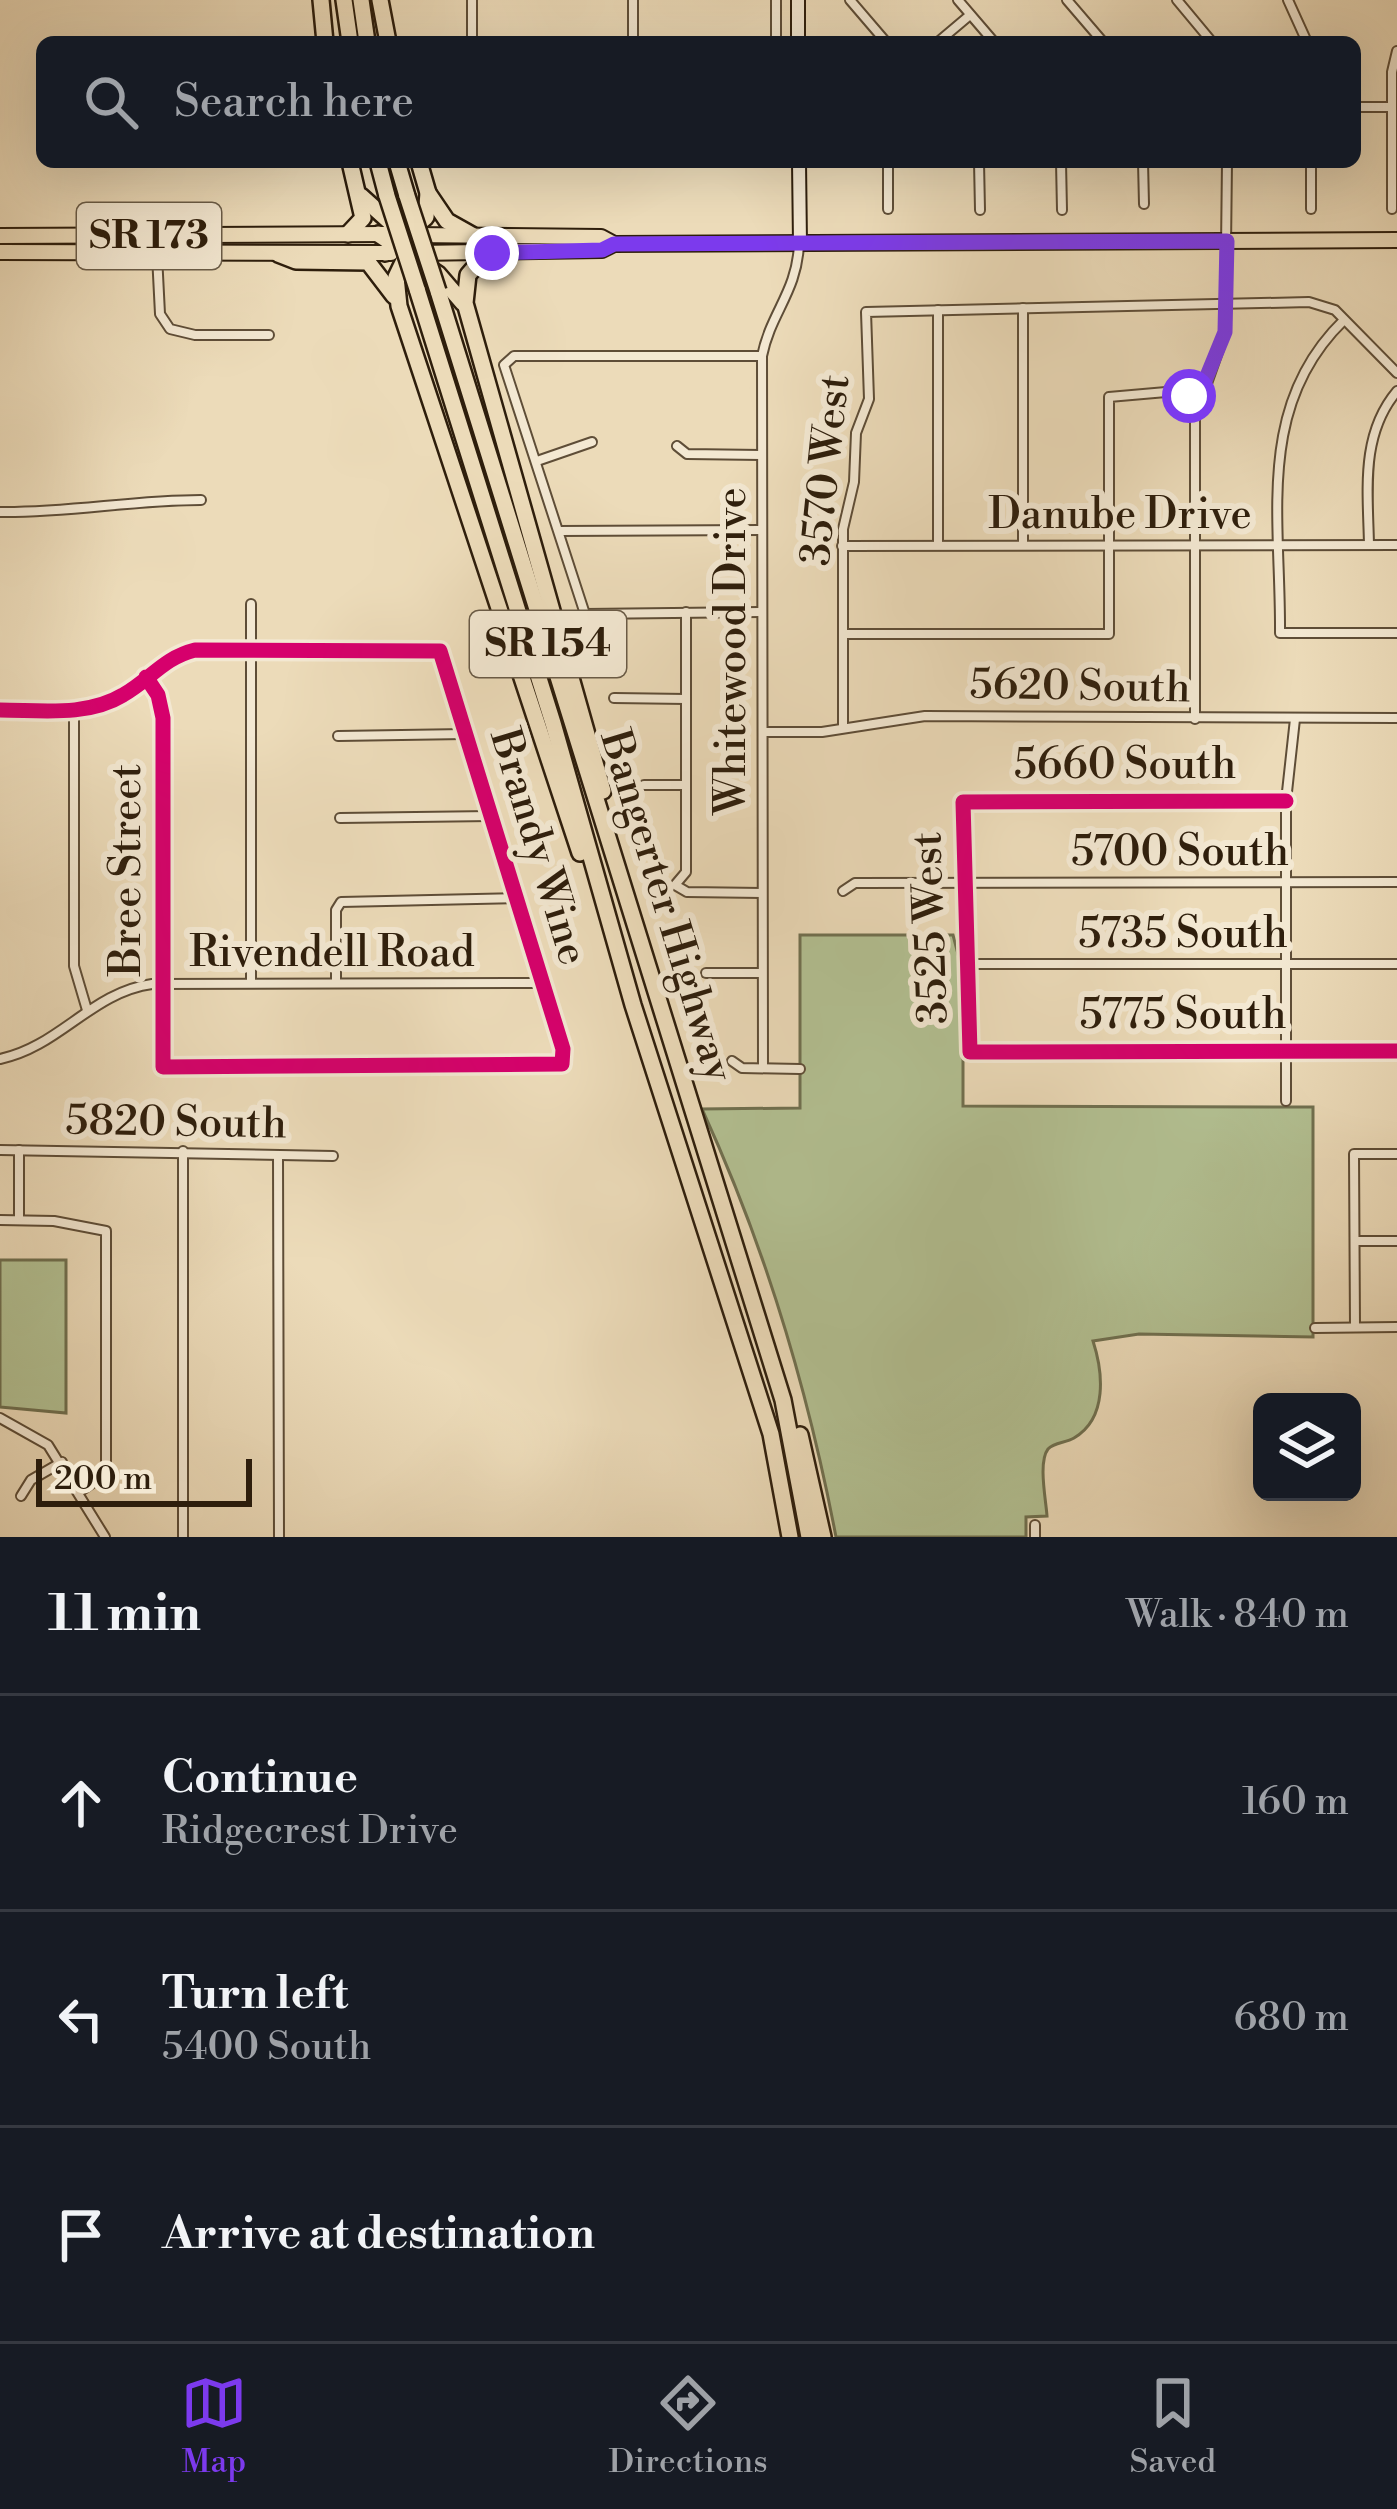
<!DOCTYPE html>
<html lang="en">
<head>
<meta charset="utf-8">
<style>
	:root { --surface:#171b24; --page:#242831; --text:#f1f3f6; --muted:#9ea1a6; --line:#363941; --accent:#7c3aed }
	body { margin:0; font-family:"Libre Bodoni",serif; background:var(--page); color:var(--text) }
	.controls { position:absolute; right:36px; bottom:36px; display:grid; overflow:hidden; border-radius:18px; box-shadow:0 12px 48px #0002 }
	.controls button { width:108px; height:108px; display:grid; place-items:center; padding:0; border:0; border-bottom:3px solid var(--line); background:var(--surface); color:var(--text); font:60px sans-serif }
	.scale { position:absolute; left:36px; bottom:30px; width:216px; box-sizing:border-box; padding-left:12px; border:6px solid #2e1e0c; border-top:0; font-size:33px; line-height:42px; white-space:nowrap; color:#2e1e0c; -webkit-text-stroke:9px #f3e8d2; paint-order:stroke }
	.stop { position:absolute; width:36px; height:36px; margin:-27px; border:9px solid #7c3aed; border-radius:50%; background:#fff }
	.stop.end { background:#7c3aed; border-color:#fff; box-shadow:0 3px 12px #0008 }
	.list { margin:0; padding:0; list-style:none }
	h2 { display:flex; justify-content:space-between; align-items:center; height:156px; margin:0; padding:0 48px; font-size:51px }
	h2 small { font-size:39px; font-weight:400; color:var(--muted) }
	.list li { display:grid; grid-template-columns:78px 1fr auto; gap:36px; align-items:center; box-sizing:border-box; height:216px; padding:0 48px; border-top:3px solid var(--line) }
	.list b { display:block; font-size:45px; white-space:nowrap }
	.list p { margin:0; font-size:39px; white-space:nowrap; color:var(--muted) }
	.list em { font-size:39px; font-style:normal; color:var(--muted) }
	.icon { flex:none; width:66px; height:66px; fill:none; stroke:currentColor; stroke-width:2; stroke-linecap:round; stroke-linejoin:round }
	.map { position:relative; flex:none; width:1397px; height:1537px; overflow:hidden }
	.search { position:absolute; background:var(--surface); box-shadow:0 12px 48px #0002; left:36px; right:36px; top:36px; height:132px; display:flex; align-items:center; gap:30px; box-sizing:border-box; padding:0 42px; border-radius:18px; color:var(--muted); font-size:45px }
	.sheet { height:804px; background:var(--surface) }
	nav { display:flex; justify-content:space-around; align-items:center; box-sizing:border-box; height:168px; border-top:3px solid var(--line); background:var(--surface); font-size:33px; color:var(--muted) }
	nav a { display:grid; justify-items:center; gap:6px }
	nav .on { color:var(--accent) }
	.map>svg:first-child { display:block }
	.green { fill:#b3c193; stroke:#707050; stroke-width:3 }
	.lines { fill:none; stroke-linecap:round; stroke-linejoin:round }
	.street-casing { stroke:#5e4d37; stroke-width:12 }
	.secondary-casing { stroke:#2e1e0c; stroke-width:16 }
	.primary-casing { stroke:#2e1e0c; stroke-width:18 }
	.highway-casing { stroke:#2e1e0c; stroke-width:20 }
	.street { stroke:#f3e8d2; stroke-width:8 }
	.secondary { stroke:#f3e8d2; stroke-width:12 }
	.primary { stroke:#ecdbb9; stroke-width:14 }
	.highway { stroke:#ecdbb9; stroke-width:15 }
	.highway-bridge-casing { stroke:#2e1e0c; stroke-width:20; stroke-linecap:butt }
	.highway-bridge { stroke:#ecdbb9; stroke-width:15 }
	.cycleway-casing { stroke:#f3e8d2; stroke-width:22 }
	.cycleway { stroke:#d6006c; stroke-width:15 }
	.route { stroke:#7c3aed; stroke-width:15 }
	.labels { text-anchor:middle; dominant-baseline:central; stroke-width:12; stroke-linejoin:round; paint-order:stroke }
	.shield { fill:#f3e8d2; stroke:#695b47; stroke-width:3 }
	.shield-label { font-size:39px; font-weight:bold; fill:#2e1e0c }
	.street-label { font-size:42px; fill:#2e1e0c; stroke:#f3e8d2 }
</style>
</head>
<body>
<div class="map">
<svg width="1397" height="1537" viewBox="0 0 1397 1537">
	<rect width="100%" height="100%" fill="#ecdbb9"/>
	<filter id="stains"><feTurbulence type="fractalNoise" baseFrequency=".00167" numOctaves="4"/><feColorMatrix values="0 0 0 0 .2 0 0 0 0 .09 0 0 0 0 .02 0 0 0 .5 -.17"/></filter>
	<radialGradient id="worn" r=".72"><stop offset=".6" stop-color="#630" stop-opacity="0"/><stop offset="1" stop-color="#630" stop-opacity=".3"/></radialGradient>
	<!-- green -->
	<g class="green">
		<path d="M800,935H953L963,973V1106L1313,1107V1337L1139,1334L1093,1341C1103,1372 1108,1418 1074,1438C1066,1443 1054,1442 1048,1449C1038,1462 1046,1500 1047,1516L1026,1517V1537H836C808,1390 765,1246 702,1109L800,1108Z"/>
		<path d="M0,1260H66V1413L0,1407Z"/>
	</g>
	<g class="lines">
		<defs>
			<g id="street">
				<path d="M633,0V42"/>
				<path d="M776,0V42"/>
				<path d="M850,0L886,42"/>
				<path d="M958,0L994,42"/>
				<path d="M1067,0L1103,42"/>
				<path d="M1177,0L1212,42"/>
				<path d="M1288,0L1307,42"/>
				<path d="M472,42V0"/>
				<path d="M938,42L970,15"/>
				<path d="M1355,107H1392"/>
				<path d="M888,162V209"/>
				<path d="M979,162L980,210"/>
				<path d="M1061,162L1062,210"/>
				<path d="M1143,162L1144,204"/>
				<path d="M1311,162V209"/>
				<path d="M1392,209V72L1397,51"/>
				<path d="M157,255L160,314L170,329L195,335H269"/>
				<path d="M1023,308V545"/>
				<path d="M938,310V544"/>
				<path d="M1344,320C1255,406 1281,519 1280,633H1397"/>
				<path d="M677,446L687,454L761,455"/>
				<path d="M537,461L592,442"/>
				<path d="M0,512C68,513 133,500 201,500"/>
				<path d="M559,531L761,530"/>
				<path d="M1369,545C1368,491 1360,435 1397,391"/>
				<path d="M842,546L1397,545"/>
				<path d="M251,604V983"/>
				<path d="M686,612V872L675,885L687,892L762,893"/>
				<path d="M761,612L585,614L504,365L514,356H762"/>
				<path d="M844,634H1109V397L1166,392L1198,398"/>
				<path d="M614,698L686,699"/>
				<path d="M0,710C40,710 87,717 123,695C150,680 163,658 195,650L440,651L563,1049L562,1064L163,1067V718L158,695L146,677"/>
				<path d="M74,710V966L87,1010"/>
				<path d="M1195,719V418L1225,332L1227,162"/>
				<path d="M843,728V529L854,482L856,433L869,399L866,312L1309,302L1335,310L1397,373"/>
				<path d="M763,732H822L925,716L1397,718"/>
				<path d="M338,736L465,734"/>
				<path d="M644,785H685"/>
				<path d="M1286,801L963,802L970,1052L1397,1051"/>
				<path d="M340,818L491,816"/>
				<path d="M843,891L855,883L1397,882"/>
				<path d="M970,964H1397"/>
				<path d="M706,973H762"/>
				<path d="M336,983V910L341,902L516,898"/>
				<path d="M0,1059C59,1047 92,992 152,984L542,983"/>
				<path d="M732,1061L742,1068L800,1069"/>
				<path d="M763,1068L762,356C771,312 797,292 799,244"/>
				<path d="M1286,1101V801L1295,719"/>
				<path d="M0,1150L333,1156"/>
				<path d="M19,1150V1220"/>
				<path d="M183,1151V1537"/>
				<path d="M278,1156L279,1537"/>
				<path d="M0,1220L54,1221L106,1231V1463L97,1480L79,1492"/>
				<path d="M1355,1241H1397"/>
				<path d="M1355,1327L1354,1154H1397"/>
				<path d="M1315,1328L1397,1327"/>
				<path d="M0,1418L48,1445L105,1537"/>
				<path d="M21,1496L31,1480L62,1462"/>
				<path d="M1035,1537V1525"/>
			</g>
			<g id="secondary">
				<path d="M798,0V42"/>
				<path d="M799,162L800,243"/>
			</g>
			<g id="primary">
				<path d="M413,235L601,237L614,244"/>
				<path d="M0,236L385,234"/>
				<path d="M0,252L391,253"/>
				<path d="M419,253L602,250L614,244L1397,240"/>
			</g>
			<g id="highway">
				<path d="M321,0L325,42"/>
				<path d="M344,0L350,42"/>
				<path d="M361,0L367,42"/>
				<path d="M380,0L388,42"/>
				<path d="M378,162L387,196"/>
				<path d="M397,162L407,196"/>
				<path d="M428,193L447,221L472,235"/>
				<path d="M361,196L401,232"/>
				<path d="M348,234L363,218L350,162"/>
				<path d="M378,234L438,274L463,303"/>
				<path d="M409,250L396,277L399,306L580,853"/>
				<path d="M385,253L426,217L428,193L419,162"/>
				<path d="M487,253L468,275L465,303L603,791"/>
				<path d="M278,254L296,261L368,262L394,296"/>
				<path d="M417,289L553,723L633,1005L771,1434L790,1537"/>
				<path d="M438,291L783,1400L809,1537"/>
				<path d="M800,1435L823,1537"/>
			</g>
		</defs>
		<!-- street casing -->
		<use href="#street" class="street-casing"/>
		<!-- secondary casing -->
		<use href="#secondary" class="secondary-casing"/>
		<!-- primary casing -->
		<use href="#primary" class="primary-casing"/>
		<!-- highway casing -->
		<use href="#highway" class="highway-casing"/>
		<!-- street -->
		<use href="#street" class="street"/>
		<!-- secondary -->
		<use href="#secondary" class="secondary"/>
		<!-- primary -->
		<use href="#primary" class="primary"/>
		<!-- highway -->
		<use href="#highway" class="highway"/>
		<defs>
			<g id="highway-bridge">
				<path d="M387,196L417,289"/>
				<path d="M407,196L438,291"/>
			</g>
		</defs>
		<!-- highway-bridge casing -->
		<use href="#highway-bridge" class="highway-bridge-casing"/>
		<!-- highway-bridge -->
		<use href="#highway-bridge" class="highway-bridge"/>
		<defs>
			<g id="cycleway">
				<path d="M0,710C40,710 87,717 123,695C150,680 163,658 195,650L440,651L563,1049L562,1064L163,1067V718L158,695L146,677"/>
				<path d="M1286,801L963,802L970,1052L1397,1051"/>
			</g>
		</defs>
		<!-- cycleway casing -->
		<use href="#cycleway" class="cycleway-casing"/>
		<!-- cycleway -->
		<use href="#cycleway" class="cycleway"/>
	</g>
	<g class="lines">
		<!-- route -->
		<path class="route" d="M492,253L602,250L614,244L1227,241L1225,332L1198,398L1189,396"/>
	</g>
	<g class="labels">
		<!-- shield labels -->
		<g class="shield">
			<rect x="77" y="203" width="144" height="66" rx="9"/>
			<rect x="470" y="611" width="156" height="66" rx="9"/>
		</g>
		<g class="shield-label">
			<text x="149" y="236">SR 173</text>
			<text x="548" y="644">SR 154</text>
		</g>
		<!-- street labels -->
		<g class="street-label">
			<text transform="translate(826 470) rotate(-84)">3570 West</text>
			<text x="1120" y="515">Danube Drive</text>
			<text transform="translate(732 651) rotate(-90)">Whitewood Drive</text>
			<text transform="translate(1080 687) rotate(1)">5620 South</text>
			<text x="1125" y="765">5660 South</text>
			<text transform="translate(538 847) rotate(73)">Brandy Wine</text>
			<text x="1180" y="852">5700 South</text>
			<text transform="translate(127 870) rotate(-90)">Bree Street</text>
			<text transform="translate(666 906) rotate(73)">Bangerter Highway</text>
			<text transform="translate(931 928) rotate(-92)">3525 West</text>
			<text x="1183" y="934">5735 South</text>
			<text x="332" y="953">Rivendell Road</text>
			<text x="1183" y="1015">5775 South</text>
			<text transform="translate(176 1123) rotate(1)">5820 South</text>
		</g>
	</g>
	<rect width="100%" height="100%" filter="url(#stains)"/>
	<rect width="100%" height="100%" fill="url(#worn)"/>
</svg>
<div class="controls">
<button><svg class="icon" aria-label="layers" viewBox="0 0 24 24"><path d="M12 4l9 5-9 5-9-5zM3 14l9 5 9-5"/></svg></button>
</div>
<div class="scale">200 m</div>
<div class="stop" style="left:1189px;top:396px"></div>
<div class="stop end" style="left:492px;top:253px"></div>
<div class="search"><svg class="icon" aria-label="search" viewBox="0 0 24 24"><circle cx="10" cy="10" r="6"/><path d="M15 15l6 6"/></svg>Search here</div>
</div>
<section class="sheet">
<h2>11 min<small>Walk · 840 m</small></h2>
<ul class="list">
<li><svg class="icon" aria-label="ahead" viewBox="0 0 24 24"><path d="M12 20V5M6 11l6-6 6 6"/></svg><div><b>Continue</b><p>Ridgecrest Drive</p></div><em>160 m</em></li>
<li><svg class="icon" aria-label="left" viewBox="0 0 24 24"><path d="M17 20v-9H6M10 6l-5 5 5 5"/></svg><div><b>Turn left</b><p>5400 South</p></div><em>680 m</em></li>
<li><svg class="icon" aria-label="arrive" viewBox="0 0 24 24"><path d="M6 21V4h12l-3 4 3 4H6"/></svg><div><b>Arrive at destination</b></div></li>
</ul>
</section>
<nav>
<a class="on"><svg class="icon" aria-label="map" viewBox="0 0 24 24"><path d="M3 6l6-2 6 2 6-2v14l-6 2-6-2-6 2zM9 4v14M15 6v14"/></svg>Map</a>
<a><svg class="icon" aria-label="directions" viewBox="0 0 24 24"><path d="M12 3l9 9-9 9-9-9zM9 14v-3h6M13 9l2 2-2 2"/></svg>Directions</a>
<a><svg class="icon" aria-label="saved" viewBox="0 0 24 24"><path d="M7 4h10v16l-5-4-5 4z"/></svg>Saved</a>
</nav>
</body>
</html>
